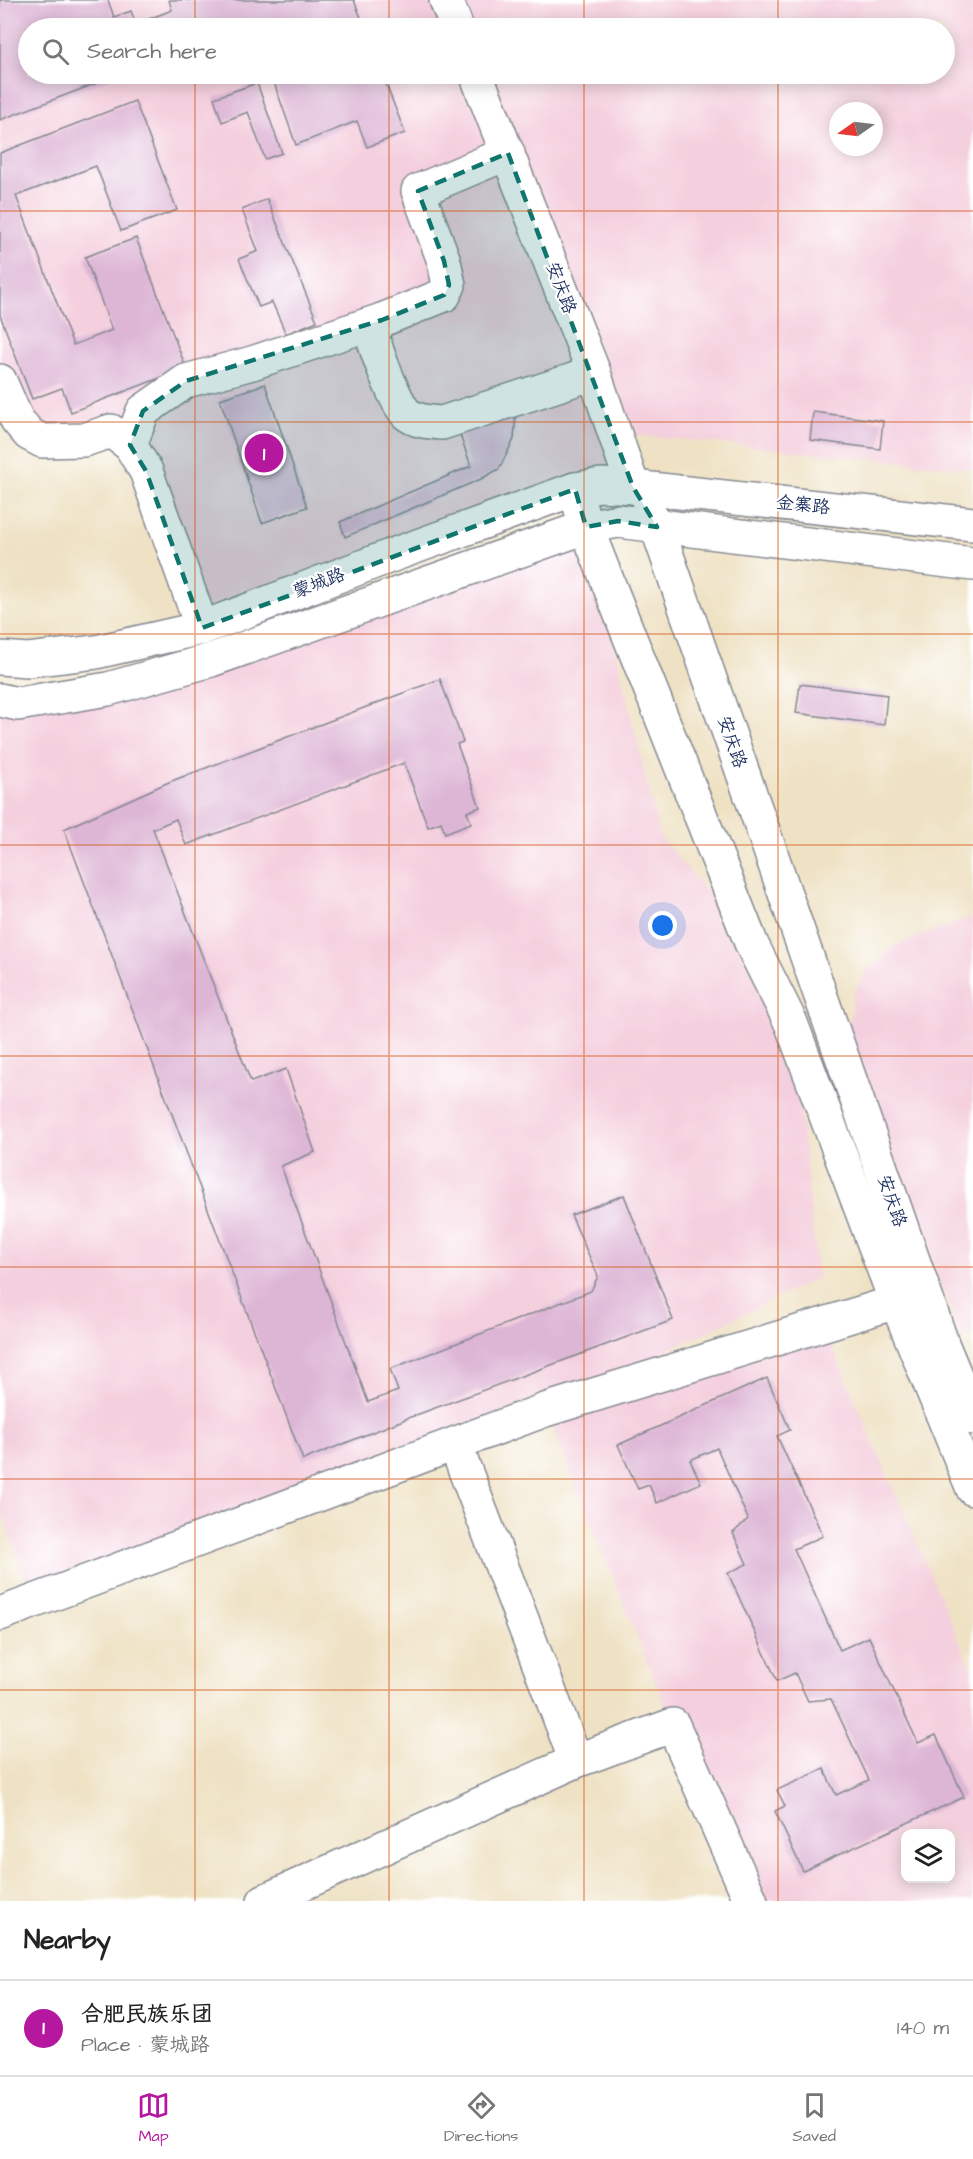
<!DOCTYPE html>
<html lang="en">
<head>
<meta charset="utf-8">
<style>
	:root { --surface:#fff; --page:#f6f6f6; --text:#222; --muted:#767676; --line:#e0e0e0; --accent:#b5179e }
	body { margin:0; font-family:"Architects Daughter","LXGW WenKai TC",sans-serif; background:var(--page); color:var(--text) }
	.controls { position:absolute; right:18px; bottom:18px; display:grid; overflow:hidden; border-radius:12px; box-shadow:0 3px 15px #0003 }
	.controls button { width:54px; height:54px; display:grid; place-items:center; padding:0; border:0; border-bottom:2px solid var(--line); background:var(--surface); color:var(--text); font:30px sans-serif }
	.compass { position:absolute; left:829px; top:102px; width:54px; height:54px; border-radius:50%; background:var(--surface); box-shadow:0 3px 15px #0003; rotate:256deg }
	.you { position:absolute; left:663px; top:926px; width:21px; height:21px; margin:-15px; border:4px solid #fff; border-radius:50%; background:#1a73e8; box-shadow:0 0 0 9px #1a73e833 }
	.badge { display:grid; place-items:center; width:39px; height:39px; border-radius:50%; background:var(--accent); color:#fff; font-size:20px; font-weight:700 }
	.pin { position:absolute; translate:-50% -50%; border:3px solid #fff; box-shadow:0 2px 6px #0006 }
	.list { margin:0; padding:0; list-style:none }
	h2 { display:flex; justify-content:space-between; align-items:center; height:78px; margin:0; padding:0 24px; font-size:26px }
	h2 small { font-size:20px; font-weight:400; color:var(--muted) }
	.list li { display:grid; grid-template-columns:39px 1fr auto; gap:18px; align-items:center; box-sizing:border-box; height:96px; padding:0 24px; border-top:2px solid var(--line) }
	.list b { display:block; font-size:22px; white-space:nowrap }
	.list p { margin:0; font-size:20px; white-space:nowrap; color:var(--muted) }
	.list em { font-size:20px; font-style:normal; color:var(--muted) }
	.icon { flex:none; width:33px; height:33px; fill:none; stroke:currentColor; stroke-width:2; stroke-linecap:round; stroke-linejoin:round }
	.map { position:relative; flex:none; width:973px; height:1901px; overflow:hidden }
	.search { position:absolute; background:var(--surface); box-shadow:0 3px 15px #0003; left:18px; right:18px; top:18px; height:66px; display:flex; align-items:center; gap:15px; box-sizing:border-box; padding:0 21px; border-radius:33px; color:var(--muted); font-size:22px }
	.sheet { height:174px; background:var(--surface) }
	nav { display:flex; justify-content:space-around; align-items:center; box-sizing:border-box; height:84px; border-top:2px solid var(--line); background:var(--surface); font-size:16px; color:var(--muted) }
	nav a { display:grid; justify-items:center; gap:3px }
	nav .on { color:var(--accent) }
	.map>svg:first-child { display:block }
	.built { fill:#f4cfdd; fill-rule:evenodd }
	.building { fill:#ddb5d5 }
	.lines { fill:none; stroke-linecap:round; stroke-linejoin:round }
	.minor-casing { stroke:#858891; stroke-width:36 }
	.major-casing { stroke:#858891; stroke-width:36 }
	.minor { stroke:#fff; stroke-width:33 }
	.major { stroke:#fff; stroke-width:33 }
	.marked { fill:#0f766e; fill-opacity:0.2; stroke:#0f766e; stroke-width:4.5; stroke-dasharray:12 8; stroke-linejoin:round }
	.grid { fill:none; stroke:#d45514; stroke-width:1.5; stroke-opacity:0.55 }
	.labels { text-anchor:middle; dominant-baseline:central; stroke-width:4.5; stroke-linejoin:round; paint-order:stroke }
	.street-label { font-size:18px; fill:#1b2f5e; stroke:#fff }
</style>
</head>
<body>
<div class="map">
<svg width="973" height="1901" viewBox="0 0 973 1901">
	<rect width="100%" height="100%" fill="#fff"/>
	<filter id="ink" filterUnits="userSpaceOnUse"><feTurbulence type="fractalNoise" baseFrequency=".0167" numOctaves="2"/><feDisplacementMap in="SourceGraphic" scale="12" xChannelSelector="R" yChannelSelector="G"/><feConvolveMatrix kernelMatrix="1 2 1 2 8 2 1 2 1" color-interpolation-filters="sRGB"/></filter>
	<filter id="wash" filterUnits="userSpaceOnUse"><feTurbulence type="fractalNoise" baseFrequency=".008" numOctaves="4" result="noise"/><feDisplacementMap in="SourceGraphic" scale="24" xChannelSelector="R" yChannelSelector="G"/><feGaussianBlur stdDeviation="1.35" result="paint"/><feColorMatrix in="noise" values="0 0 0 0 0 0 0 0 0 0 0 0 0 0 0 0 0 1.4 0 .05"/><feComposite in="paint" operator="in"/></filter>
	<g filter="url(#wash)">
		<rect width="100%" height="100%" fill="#efe2c4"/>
		<!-- built -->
		<g class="built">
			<path d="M0,0H446L457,28H28V74H476L633,487L202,628L130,445L42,441L0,381Z"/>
			<path d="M458,0H973V469L636,435L488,74H944V28H469ZM838,111H874V147H838Z"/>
			<path d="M586,527L660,837L752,945L791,1023L818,1278L549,1408L828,1337L973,1673V1901H751L673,1725L545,1410L34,1601L0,1507V700L18,704ZM906,1834H950V1878H906Z"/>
			<path d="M973,917V1333L962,1338L853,1061L849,1028L854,992L867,971L896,945Z"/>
		</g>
		<g id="blocks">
			<!-- building -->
			<g class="building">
				<path d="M0,0H108L114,17L131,11L136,24L172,10L169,0H354L365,28H255L253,25L244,28H28V74H121L0,120Z"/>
				<path d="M271,74H382L405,133L367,147L357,121L296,145Z"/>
				<path d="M257,83L282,153L265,159L248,112L222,122L214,98Z"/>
				<path d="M135,101L177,210L121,231L96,166L16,196L73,345L112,330L85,257L136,238L186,368L71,412L62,388L32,399L0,315V153Z"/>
				<path d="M267,199L317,321L286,334L272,302L259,307L239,259L258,251L242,210Z"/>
				<path d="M265,384L307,507L262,523L220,399Z"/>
				<path d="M516,412L514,439L499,469L481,479L345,537L340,522L471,466L460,435Z"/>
				<path d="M813,412L883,421L880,449L810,440Z"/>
				<path d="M440,679L463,742L457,744L480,807L467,812L471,823L445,833L441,822L428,827L404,763L186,845L176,819L153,829L251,1082L286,1069L315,1152L281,1166L368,1402L398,1391L390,1369L591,1291L598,1276L571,1215L624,1195L673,1320L408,1418L303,1460L64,829L169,782Z"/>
				<path d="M800,684L887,695L884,725L796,713Z"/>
				<path d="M767,1378L790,1430L777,1436L823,1536L794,1549L840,1650L869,1637L918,1743L936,1735L964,1797L803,1871L775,1811L785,1806L777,1790L824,1769L836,1795L869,1780L831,1699L808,1701L795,1673L777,1681L728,1573L747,1564L733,1533L748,1519L717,1448L690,1460L701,1483L657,1503L649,1485L638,1489L618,1445Z"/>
			</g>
		</g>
	</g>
	<g filter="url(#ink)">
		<use href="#blocks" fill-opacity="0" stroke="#858891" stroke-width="1.5"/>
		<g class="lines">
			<defs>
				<g id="minor">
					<path d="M446,0L457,28"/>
					<path d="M476,74L594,373L633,487"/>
					<path d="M508,153L418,191L444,261L449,285L444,295L382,320L372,332C374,346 396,405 407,414C417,422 430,422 442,423L594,373"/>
					<path d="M0,381L17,420L29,434L42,441L84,440L111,431L130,445L146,471L202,628"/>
					<path d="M130,445L143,411L186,381L252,363L382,320"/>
					<path d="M0,1614L545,1410L896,1302"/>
					<path d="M576,1761L673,1725L751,1901"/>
					<path d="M264,1901L576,1761L455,1444"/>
				</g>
				<g id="major">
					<path d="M575,489L586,527L752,945L791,1023L890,1286L973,1489"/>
					<path d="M648,511L657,527L943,1346L973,1418"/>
					<path d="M0,658L28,660L96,652L202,628L390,556L575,489L601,485L633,487L973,524"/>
					<path d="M0,700L18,704L108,689L211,660L586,527L618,521L973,564"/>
				</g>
			</defs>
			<!-- minor casing -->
			<use href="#minor" class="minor-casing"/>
			<!-- major casing -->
			<use href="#major" class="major-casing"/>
			<!-- minor -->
			<use href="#minor" class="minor"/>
			<!-- major -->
			<use href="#major" class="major"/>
		</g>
	</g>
	<!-- marked area -->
	<path class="marked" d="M508,153L633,487L657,527L618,521L586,527L575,489L202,628L146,471L130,445L143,411L186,381L382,320L444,295L449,285L444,261L418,191Z"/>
	<!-- grid -->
	<path class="grid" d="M195,0V28M389,0V28M584,0V28M778,0V28M195,74V1901M389,74V1901M584,74V1901M778,74V1901M0,211H973M0,422H973M0,634H973M0,845H973M0,1056H973M0,1267H973M0,1479H973M0,1690H973"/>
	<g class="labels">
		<!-- street labels -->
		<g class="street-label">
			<text transform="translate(561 288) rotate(69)">安庆路</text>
			<text transform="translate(803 505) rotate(6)">金寨路</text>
			<text transform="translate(319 583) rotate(-21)">蒙城路</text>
			<text transform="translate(732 742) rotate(71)">安庆路</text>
			<text transform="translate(892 1201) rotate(71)">安庆路</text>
		</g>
	</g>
</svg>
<div class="controls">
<button><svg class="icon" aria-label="layers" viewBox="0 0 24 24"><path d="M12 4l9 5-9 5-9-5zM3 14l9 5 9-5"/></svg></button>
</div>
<svg class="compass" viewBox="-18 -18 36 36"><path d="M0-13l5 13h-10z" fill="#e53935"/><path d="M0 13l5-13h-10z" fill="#767676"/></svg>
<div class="you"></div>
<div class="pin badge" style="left:264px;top:453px">1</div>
<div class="search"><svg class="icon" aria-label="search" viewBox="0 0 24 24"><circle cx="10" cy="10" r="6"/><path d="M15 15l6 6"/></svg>Search here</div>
</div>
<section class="sheet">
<h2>Nearby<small></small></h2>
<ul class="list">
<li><span class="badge">1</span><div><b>合肥民族乐团</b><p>Place · 蒙城路</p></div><em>140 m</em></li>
</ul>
</section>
<nav>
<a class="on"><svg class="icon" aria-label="map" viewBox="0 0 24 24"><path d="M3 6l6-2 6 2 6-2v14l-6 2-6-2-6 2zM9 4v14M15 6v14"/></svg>Map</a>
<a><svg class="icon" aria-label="directions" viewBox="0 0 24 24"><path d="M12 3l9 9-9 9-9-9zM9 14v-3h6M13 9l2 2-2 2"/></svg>Directions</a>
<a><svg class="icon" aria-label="saved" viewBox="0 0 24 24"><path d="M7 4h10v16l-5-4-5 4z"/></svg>Saved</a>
</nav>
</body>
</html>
